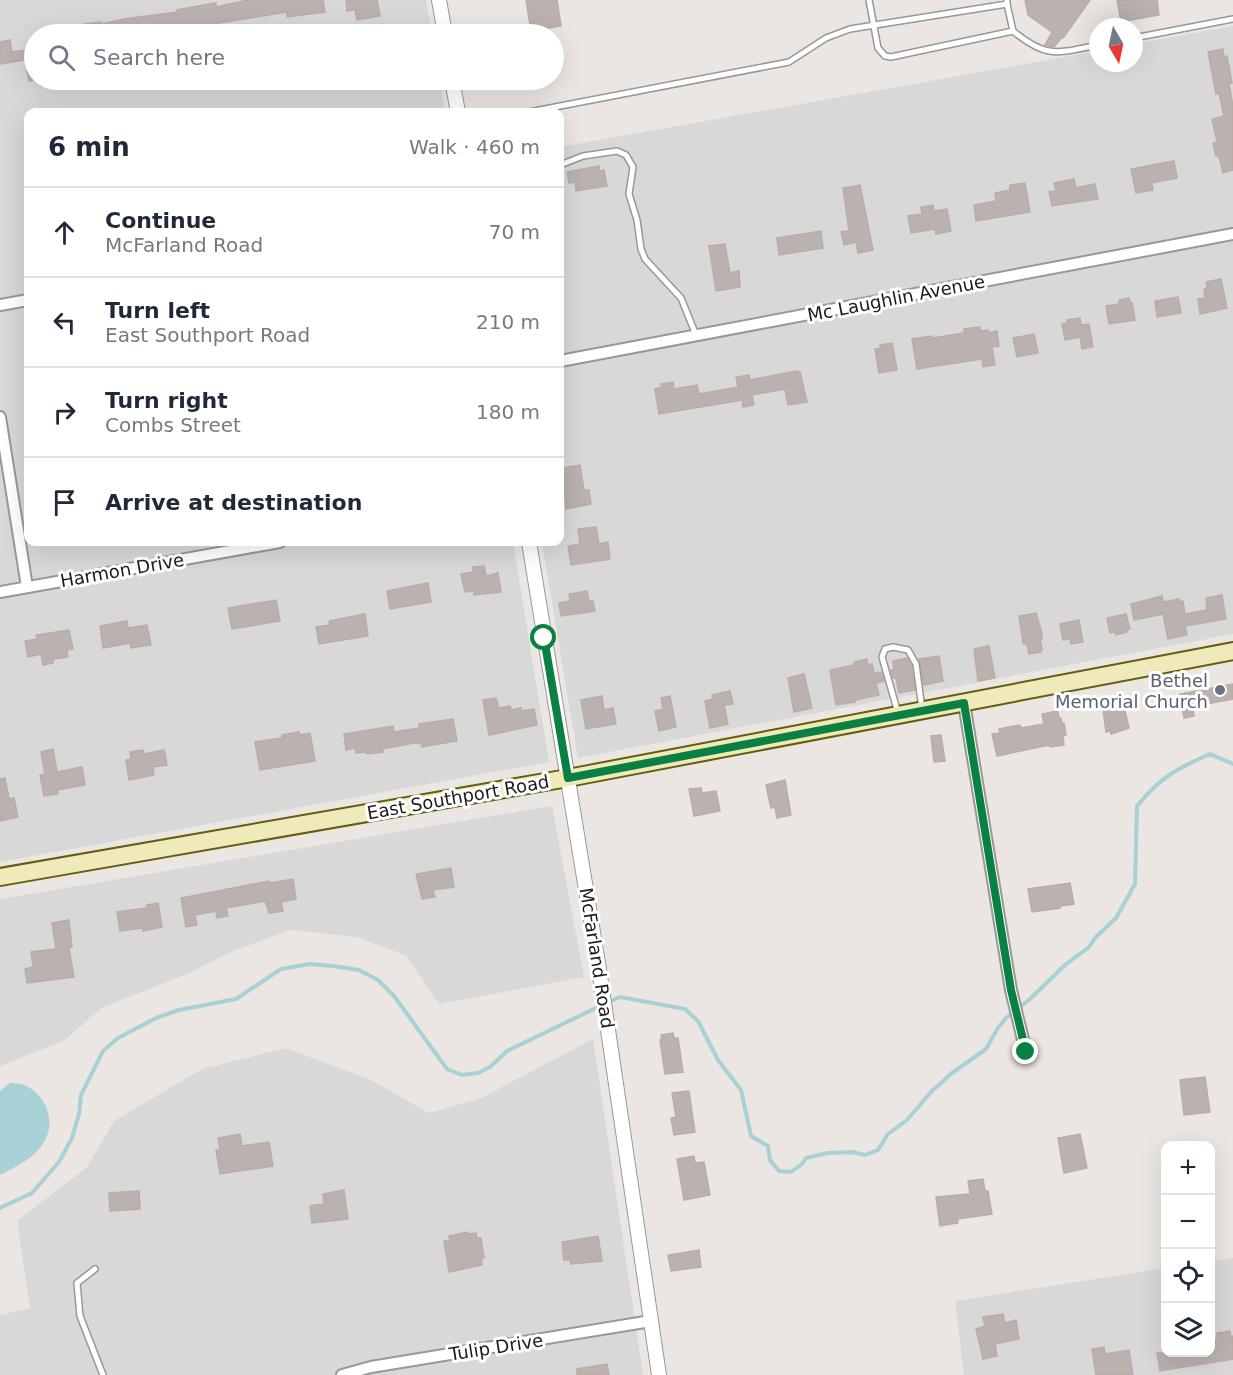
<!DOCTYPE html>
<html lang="en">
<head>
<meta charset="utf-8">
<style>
	:root { --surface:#fff; --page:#f6f6f7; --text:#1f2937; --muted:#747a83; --line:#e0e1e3 }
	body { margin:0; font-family:"DejaVu Sans",sans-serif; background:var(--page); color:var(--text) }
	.controls { position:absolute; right:18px; bottom:18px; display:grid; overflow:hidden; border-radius:12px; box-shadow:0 6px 24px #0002 }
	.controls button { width:54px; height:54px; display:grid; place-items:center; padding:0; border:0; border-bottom:2px solid var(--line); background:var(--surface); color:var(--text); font:30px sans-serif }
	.compass { position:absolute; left:1089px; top:18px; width:54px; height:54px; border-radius:50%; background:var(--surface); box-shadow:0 6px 24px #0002; rotate:171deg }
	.stop { position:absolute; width:18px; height:18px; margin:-14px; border:4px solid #0b8043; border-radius:50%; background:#fff }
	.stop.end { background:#0b8043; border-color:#fff; box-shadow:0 2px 6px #0008 }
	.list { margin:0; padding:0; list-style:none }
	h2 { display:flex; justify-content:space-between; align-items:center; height:78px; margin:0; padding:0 24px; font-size:26px }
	h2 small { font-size:20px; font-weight:400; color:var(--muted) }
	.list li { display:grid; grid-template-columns:39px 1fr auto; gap:18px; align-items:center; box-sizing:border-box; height:90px; padding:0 24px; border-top:2px solid var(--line) }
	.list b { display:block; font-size:22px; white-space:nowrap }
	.list p { margin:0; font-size:20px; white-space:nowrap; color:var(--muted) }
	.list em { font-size:20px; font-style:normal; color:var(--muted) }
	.icon { flex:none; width:33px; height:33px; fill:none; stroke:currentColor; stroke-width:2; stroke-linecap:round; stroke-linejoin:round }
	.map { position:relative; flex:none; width:1233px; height:1375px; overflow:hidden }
	.search { position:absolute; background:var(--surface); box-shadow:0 6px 24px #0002; left:24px; top:24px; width:540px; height:66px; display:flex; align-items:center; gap:15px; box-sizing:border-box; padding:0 21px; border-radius:33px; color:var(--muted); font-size:22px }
	.panel { position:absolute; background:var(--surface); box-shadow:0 6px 24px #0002; left:24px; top:108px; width:540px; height:438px; border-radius:12px }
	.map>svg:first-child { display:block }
	.residential { fill:#d9d8d8 }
	.water { fill:#a7d1d4 }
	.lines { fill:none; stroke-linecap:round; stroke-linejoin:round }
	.stream { stroke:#a7d1d4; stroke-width:4 }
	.building { fill:#bbb2af; stroke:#bbaca6; stroke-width:1.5 }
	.service-casing { stroke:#989898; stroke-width:8 }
	.minor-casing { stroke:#989898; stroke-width:14 }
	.tertiary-casing { stroke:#989898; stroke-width:16 }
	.secondary-casing { stroke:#625e11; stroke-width:20 }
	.service { stroke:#fff; stroke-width:5 }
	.minor { stroke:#fff; stroke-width:10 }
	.tertiary { stroke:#fff; stroke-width:14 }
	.secondary { stroke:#f0eaba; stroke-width:16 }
	.route { stroke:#0b8043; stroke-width:8 }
	.worship-dot { fill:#6b7280; stroke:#fff; stroke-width:2 }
	.labels { text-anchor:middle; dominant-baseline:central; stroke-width:6; stroke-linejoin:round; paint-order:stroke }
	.street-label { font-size:18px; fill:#1b1b1b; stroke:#fff }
	.worship-label { font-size:18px; fill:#5b616d; stroke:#fff; text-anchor:end }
</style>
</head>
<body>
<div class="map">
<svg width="1233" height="1375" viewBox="0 0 1233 1375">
	<rect width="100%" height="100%" fill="#ebe6e1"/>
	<!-- residential -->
	<g class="residential">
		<path d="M0,0H426L432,34H34V80H439L445,112H28V542H513L549,762L0,862Z"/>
		<path d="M1233,26V634L578,758L542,542H560V147L1098,51V63H1134V44Z"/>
		<path d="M552,806L584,977L439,1004L407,956L357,937L291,930L233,951L187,974L101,1008L65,1040L0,1066V899Z"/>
		<path d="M593,1039L643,1375H0V1315L30,1308L17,1221L87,1167L114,1121L202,1069L286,1048L369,1079L429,1113L481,1098Z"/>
		<path d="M1233,1258V1375H964L955,1301L1165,1268L1166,1352H1210L1211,1261Z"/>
	</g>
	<!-- water -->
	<path class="water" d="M10,1083C39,1081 60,1117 44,1142C34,1159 17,1166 0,1175V1091Z"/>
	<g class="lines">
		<!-- stream -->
		<g class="stream">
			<path d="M607,1003L620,997L685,1009L698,1021L718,1060L741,1090L751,1136L768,1146L770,1160L779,1171L791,1172L802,1164L806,1158L828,1153L852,1152L865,1155L878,1150L888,1134L907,1120L932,1091L952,1073L986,1049L998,1028L1006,1018L1030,999L1065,965L1089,947L1095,938L1116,918L1135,884L1137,806C1161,777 1176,769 1210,754L1233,764"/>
			<path d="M0,1208L32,1193L59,1162L72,1138L79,1114L81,1095L103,1051L118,1038L156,1018L179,1010L236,999L281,969L310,964L333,966L359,970L378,980L394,996L447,1069L462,1075L478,1073L490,1067L507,1051L600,1006"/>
		</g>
	</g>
	<!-- building -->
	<g class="building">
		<path d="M248,0H323L325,12L287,17V12L219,23L221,31L215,32V34H75L74,29L86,27L85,24L101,22V24L124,19L177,12V10L216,3V7Z"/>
		<path d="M346,0H377L380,16L357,20L355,10L347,11Z"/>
		<path d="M526,0H557L561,26L531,31Z"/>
		<path d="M1025,0H1090L1063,38L1062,37L1054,47L1045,45L1052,32L1028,15Z"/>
		<path d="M1117,0H1157L1159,15L1121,22Z"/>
		<path d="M10,40L12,52L34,49V80L29,81L25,60L0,64V42Z"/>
		<path d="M1223,49L1224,57L1227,56L1232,83L1229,84L1233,106V170L1223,173L1219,156H1216L1213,143L1217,142L1212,119L1224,116L1219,93L1216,94L1208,52Z"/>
		<path d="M1174,161L1177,178L1152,183L1153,190L1136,193L1131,169Z"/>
		<path d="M599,166V171L604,170L607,186L576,191L575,182L569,183L567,172Z"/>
		<path d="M1074,179L1076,188L1095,184L1098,199L1052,206L1049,192L1056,191L1054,183Z"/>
		<path d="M1025,183L1030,212L976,221L974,205L996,201L995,193L1010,190V185Z"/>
		<path d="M860,185L873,250L858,253L856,242L844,245L841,232L849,231L843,188Z"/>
		<path d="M933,205L934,211L947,209L951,231L936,234L935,229L911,233L908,216L922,214L921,207Z"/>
		<path d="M821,231L823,248L779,255L777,238Z"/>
		<path d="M725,244L730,273L739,271L740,287L716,291L709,246Z"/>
		<path d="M1221,279L1227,308L1200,314L1198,299L1205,298L1204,289L1207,288L1206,282Z"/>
		<path d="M1178,297L1181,313L1157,317L1155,301Z"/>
		<path d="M1129,298L1130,303L1132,302L1135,320L1109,324L1106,306L1119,304V300Z"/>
		<path d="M1080,318L1081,325L1089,324L1093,347L1082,349L1080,337L1065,340L1062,324L1067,323V320Z"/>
		<path d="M980,327V331L988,330L989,333L997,331L999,346L992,347L995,365L983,367L982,359L917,369L912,339L932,336L933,338L964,333V329Z"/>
		<path d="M1034,334L1038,353L1017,357L1013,338Z"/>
		<path d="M892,343L897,370L879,373L875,349L881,348L880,345Z"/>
		<path d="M796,371L800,372L807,402L788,405L785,389L752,395L754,405L743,407L742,400L659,414L655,389L662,387L661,384L673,382L674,389L697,385L699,394L738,387L736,377L749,375L750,380Z"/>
		<path d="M580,465L584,490H589L591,504L566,509L562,468Z"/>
		<path d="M596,527L599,544L608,542L610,559L571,565L568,546L580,544L578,529Z"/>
		<path d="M484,566L486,576L498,573L501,592L474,595V591L465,592L461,574L473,572V567Z"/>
		<path d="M428,583L431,602L390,609L387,591Z"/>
		<path d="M587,591L589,601H593L595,611L561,616L559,603L570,601L569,594Z"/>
		<path d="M1222,595L1226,619L1185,626L1187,635L1168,639L1163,614L1134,620L1131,604L1162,596L1163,602L1179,599L1180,602L1183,601L1185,614L1207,610L1206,598Z"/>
		<path d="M276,600L280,621L232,629L228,608Z"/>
		<path d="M1036,613L1042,633V639H1040L1042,649L1041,652L1029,654L1027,645L1023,643L1019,616Z"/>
		<path d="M365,614L368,636L319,644L316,627L330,625L329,621Z"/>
		<path d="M1126,614L1130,629L1127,630V632L1116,635V632L1110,633L1107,618Z"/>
		<path d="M1079,620L1083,642L1071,644L1070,639L1063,640L1060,624Z"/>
		<path d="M127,621L128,628L147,625L151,645L131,648L130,643L103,648L100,626Z"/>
		<path d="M69,630L73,649L67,650L68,657L53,659V663L43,665L41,654L28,657L25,641L37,639L36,635Z"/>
		<path d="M989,646L995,678L978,681L974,649Z"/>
		<path d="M939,656L943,681L924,685L919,659Z"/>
		<path d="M907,658L911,666L915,690L899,693L896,678H893L891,670H894L893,661Z"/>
		<path d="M867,659L868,665L872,664L874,673L881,672L884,681L876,683L879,695L855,700V702L836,705L830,670L854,665V662Z"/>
		<path d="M804,674L812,708L794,712L788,678Z"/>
		<path d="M1233,684V699L1206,704L1207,708L1193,710L1194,716L1184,718L1180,694Z"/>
		<path d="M730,691L733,704L724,705L728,724L710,728L705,701L713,699L712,695Z"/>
		<path d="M602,696L604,710L613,708L616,724L586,729L581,700Z"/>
		<path d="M670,696L676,727L659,731L655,711L663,709L661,698Z"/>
		<path d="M1122,697L1129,728L1111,734L1110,731L1106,732L1102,701Z"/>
		<path d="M496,698L499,708L510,706L511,710L521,708V711L534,709L537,725L489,735L483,700Z"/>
		<path d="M1058,711L1059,718H1061L1062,723H1064L1066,735L1063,736L1064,745L1050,747L1049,745L997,756L992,734L1000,733L999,729L1020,725L1021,728L1044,724L1042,714Z"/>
		<path d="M453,719L457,741L422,747L421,743H414L382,749L383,752L367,754L366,752L356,753L355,748L346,750L344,734L393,726L394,732L419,728V724Z"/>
		<path d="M299,732V735L310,733L315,761L260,770L255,742L282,738V735Z"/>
		<path d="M941,735L945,761L934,762L931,736Z"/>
		<path d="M53,749L57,772L82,767L85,785L57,790L58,794L44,796L40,775L45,774L41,752Z"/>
		<path d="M143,750L144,754L164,750L167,765L153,767L154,775L129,780L126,760L131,759L130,752Z"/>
		<path d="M5,778L9,799L14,798L18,817L0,821V779Z"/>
		<path d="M785,780L791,815L777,818L775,807L771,808L766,785Z"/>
		<path d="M701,788L702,793L716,791L720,811L694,816L689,789Z"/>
		<path d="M451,868L454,887L433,890L435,897L422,899L416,874Z"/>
		<path d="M293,879L296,899L281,902L283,911L269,913L265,901L226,908L228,916L217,918L216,911L195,915L197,925L186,927L181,898L269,881L270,883Z"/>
		<path d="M1070,883L1074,904L1060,906V908L1032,912L1028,889Z"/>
		<path d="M158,903L162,927L143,931V928L120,931L117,912L147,908V905Z"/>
		<path d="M69,920L72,947L69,948L74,977L27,983L25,969L33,967L31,952L56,949L52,923Z"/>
		<path d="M673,1033L674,1038H678L683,1072L665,1074L660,1040H662L661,1035Z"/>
		<path d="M1205,1077L1210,1112L1184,1115L1180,1080Z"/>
		<path d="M689,1091L695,1132L674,1135L671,1118L676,1117L672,1093Z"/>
		<path d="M240,1134L242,1146L269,1142L273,1166L220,1174L216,1150H220L218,1138Z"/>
		<path d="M1080,1134L1087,1168L1064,1173L1058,1138Z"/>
		<path d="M694,1156L695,1163L704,1162L710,1195L684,1200L677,1159Z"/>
		<path d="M983,1179L985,1191H988L992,1214L957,1219L958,1223L940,1226L936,1197L970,1194L968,1181Z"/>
		<path d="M344,1190L348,1219L312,1223L310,1206L324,1204L323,1194Z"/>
		<path d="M139,1191L140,1209L110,1211L109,1193Z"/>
		<path d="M467,1232L468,1234L476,1233L477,1238H481L484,1258H481L482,1265L449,1272L444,1241H450L449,1236Z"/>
		<path d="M598,1236L602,1261L571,1264L570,1260H564L562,1242Z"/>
		<path d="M699,1250L701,1267L671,1271L668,1255Z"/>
		<path d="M1003,1314L1005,1323L1016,1320L1019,1339L995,1344L997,1356L983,1359L976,1329L985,1326L983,1317Z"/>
		<path d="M1230,1331L1231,1337L1233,1336V1359L1160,1371L1157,1353H1210V1339L1218,1338L1217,1333Z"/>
		<path d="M1104,1347L1105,1354L1129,1350L1133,1375H1096L1092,1349Z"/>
		<path d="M607,1364L609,1375H577V1369Z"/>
	</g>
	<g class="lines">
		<defs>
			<g id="service">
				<path d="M869,0L878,48L885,56L891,57L1013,31"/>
				<path d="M1007,4L1013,31C1047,59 1057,53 1098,45"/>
				<path d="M1134,38L1233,19"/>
				<path d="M529,112L789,62L826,38L850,29L1007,4V0"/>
				<path d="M560,165L583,156L617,151L626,155L633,167L629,194L637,220L641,249L645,259L681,298L696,335"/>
				<path d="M898,713L882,657L885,649L893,647L908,650L916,664L922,709"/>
				<path d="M95,1269L77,1283L80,1316L103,1375"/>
			</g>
			<g id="minor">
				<path d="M0,305L28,300"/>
				<path d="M560,361L1233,234"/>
				<path d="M0,417L27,587"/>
				<path d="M0,592L280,542"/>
				<path d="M964,703L1011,990L1026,1052"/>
				<path d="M342,1375L371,1367L651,1321"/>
			</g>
			<g id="tertiary">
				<path d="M439,0L445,34"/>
				<path d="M452,80L458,112"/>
				<path d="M529,542L599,969L659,1375"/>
			</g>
			<path id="secondary" d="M0,877L568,778L1233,651"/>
		</defs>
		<!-- service casing -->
		<use href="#service" class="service-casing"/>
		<!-- minor casing -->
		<use href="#minor" class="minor-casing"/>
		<!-- tertiary casing -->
		<use href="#tertiary" class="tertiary-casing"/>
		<!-- secondary casing -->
		<use href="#secondary" class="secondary-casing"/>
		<!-- service -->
		<use href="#service" class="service"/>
		<!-- minor -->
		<use href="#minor" class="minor"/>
		<!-- tertiary -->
		<use href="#tertiary" class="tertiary"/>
		<!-- secondary -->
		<use href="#secondary" class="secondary"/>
	</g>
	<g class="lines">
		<!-- route -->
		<path class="route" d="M544,638L568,778L964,703L1011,990L1026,1052"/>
	</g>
	<!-- markers -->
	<circle class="worship-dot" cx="1220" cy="690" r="6"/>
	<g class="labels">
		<!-- street labels -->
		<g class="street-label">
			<text transform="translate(896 298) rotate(-11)">Mc Laughlin Avenue</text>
			<text transform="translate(122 570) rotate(-10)">Harmon Drive</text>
			<text transform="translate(458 797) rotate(-10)">East Southport Road</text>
			<text transform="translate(597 958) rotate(81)">McFarland Road</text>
			<text transform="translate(496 1347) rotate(-9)">Tulip Drive</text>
		</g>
		<!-- worship labels -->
		<g class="worship-label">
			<text x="1208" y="680">Bethel<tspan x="1208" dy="21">Memorial Church</tspan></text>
		</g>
	</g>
</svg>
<div class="controls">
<button>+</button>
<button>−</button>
<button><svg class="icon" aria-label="locate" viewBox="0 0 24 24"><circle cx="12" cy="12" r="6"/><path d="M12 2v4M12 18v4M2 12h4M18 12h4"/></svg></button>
<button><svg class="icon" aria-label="layers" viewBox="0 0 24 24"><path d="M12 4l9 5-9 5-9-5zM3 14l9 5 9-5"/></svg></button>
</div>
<svg class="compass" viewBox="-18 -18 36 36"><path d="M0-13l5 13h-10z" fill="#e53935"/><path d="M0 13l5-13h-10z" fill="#747a83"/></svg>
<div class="stop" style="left:544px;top:638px"></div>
<div class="stop end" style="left:1026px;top:1052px"></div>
<div class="search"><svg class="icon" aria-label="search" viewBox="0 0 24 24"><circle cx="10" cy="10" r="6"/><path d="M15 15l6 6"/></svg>Search here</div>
<section class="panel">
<h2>6 min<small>Walk · 460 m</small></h2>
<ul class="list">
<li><svg class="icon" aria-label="ahead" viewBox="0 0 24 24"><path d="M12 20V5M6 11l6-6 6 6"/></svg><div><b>Continue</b><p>McFarland Road</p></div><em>70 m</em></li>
<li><svg class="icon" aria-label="left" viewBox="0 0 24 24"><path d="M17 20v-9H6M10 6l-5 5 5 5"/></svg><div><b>Turn left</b><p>East Southport Road</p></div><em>210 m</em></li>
<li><svg class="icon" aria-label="right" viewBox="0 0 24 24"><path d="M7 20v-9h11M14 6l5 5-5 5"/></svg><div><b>Turn right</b><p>Combs Street</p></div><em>180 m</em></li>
<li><svg class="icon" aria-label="arrive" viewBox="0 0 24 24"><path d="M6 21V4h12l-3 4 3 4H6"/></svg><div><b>Arrive at destination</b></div></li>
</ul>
</section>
</div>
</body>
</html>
